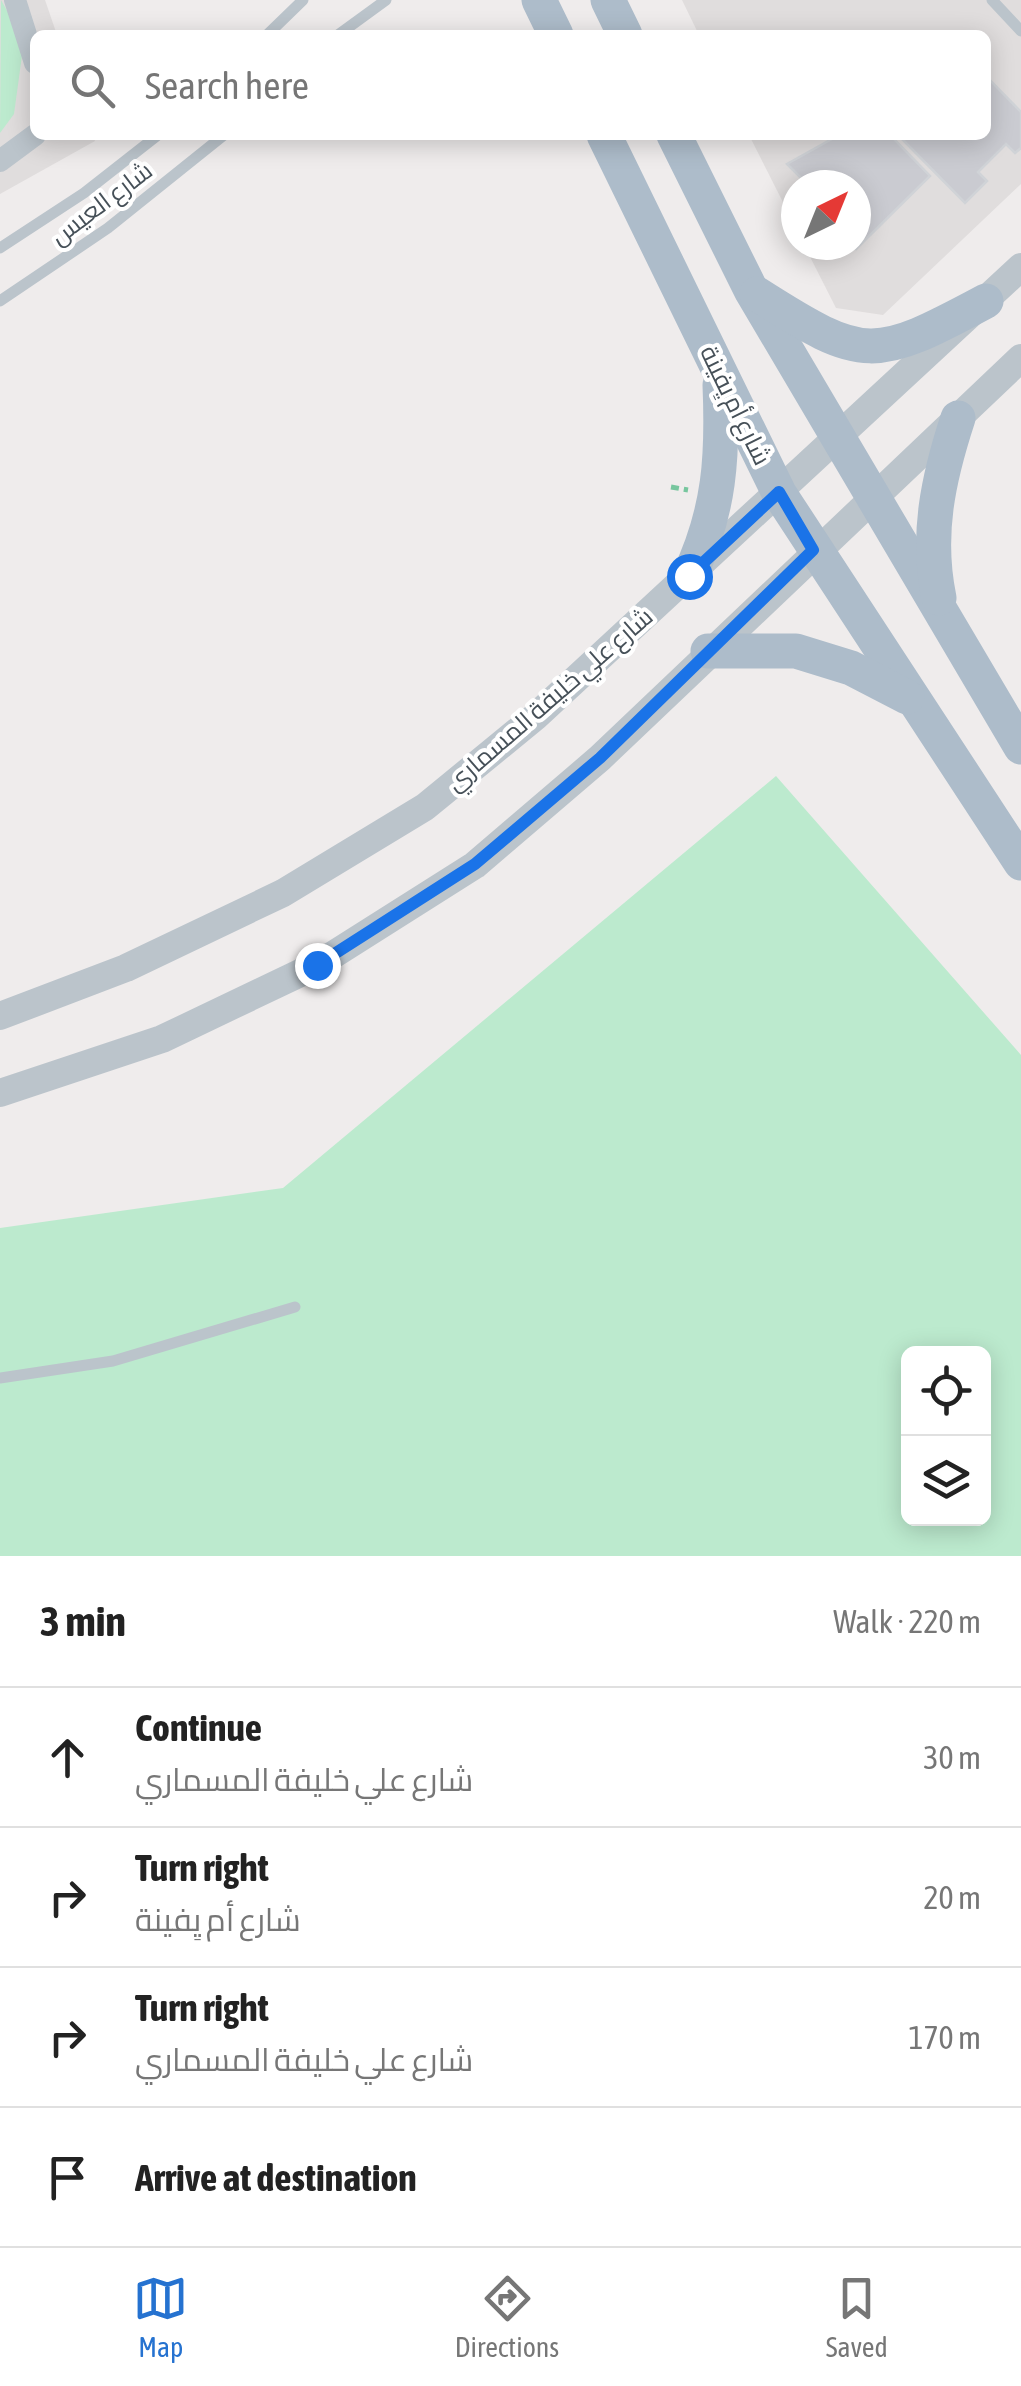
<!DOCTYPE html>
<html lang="en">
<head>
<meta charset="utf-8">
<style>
	:root { --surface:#fff; --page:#f6f6f6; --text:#222; --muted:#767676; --line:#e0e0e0; --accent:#2572d0 }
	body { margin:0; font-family:"Asap Condensed",Cairo,sans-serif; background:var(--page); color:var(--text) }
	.controls { position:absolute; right:30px; bottom:30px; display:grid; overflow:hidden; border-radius:15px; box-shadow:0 5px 25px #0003 }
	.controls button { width:90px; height:90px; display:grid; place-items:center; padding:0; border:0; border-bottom:2px solid var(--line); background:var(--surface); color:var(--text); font:50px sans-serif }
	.compass { position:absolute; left:781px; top:170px; width:90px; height:90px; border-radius:50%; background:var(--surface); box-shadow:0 5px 25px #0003; rotate:43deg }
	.stop { position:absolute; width:30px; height:30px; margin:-22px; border:8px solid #1a73e8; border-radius:50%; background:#fff }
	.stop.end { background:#1a73e8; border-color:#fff; box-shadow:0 2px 10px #0008 }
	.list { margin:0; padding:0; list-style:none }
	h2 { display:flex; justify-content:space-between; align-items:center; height:130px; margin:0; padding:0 40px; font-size:42px }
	h2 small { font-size:32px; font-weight:400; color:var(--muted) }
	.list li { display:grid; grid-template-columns:65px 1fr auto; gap:30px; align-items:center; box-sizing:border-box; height:140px; padding:0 40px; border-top:2px solid var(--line) }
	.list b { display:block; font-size:38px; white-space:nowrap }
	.list p { margin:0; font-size:32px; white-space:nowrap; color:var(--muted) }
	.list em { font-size:32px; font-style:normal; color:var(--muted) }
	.icon { flex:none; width:55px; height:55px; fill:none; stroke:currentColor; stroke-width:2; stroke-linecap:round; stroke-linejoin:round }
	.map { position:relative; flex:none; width:1021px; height:1556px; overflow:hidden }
	.search { position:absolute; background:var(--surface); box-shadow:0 5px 25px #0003; left:30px; right:30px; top:30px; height:110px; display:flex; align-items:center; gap:25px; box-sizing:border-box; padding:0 35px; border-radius:15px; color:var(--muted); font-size:38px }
	.sheet { height:690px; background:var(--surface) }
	nav { display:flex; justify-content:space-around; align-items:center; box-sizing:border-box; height:140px; border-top:2px solid var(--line); background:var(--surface); font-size:28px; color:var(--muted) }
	nav a { display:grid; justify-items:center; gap:5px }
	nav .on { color:var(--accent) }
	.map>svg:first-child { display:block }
	.education { fill:#e0dddd }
	.green { fill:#bceace; fill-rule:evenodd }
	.building { fill:#cacbd1; stroke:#d0d3d7; stroke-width:2.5 }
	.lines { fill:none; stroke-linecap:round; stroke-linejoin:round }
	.path { stroke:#77c69e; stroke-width:5; stroke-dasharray:8 5; stroke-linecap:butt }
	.service { stroke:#bbc4cb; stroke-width:11 }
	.minor { stroke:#bbc4cb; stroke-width:22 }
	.tertiary { stroke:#bbc4cb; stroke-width:28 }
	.primary { stroke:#adbcca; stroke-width:35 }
	.route { stroke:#1a73e8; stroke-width:12 }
	.labels { text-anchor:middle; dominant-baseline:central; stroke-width:8; stroke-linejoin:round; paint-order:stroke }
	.street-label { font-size:25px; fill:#465058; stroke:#fff }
</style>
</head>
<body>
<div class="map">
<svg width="1021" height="1556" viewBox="0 0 1021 1556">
	<rect width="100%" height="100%" fill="#efecec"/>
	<!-- education -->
	<g class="education">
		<path d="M0,0H45L57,35H35V135H93L95,141L0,194Z"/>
		<path d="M682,0H1021V184L883,315L836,308L804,245H856V185H796V228L749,135H986V35H699Z"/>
	</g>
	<!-- green -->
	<g class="green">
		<path d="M1,0L24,41L14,114L0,133Z"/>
		<path d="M776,776L1021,1055V1556H0V1228L283,1188ZM908,1354H984V1518H908Z"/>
	</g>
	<!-- building -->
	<g class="building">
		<path d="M986,76L1021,112V148L1015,153L1006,144L978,172L987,181L965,203L898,135H986Z"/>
		<path d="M839,135H890L930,176L856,249L851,245H856V185H808L787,164Z"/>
	</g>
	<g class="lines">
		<!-- path -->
		<path class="path" d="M671,487L688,490"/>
		<!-- service -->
		<g class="service">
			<path d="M992,0L1021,31"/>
			<path d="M267,35L303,0"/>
			<path d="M338,35L386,0"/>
			<path d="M0,248L84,193L158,135"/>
			<path d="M0,301L108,228L224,135"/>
			<path d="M0,1378L113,1361L295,1307"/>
		</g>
		<!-- minor -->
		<g class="minor">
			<path d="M15,0L35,63"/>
			<path d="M0,161L35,135"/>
		</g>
		<!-- tertiary -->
		<g class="tertiary">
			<path d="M0,1016L126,968L283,893L425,807L535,717L1021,267"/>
			<path d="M0,1093L162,1039L317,965L475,865L600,758L1021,358"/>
		</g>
		<!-- primary -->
		<g class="primary">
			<path d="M539,0L556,35"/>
			<path d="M608,0L625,35"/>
			<path d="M604,135L779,493L1021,863"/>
			<path d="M674,135L751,290L1021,747"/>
			<path d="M757,294C865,363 874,361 986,301"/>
			<path d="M689,576C720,511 723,456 720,385"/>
			<path d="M939,598C926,535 938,479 958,418"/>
			<path d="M708,651H796L851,668L907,697"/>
		</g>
	</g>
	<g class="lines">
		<!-- route -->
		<path class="route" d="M317,965L475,864L600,758L813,550L779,492L689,576"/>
	</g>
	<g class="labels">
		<!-- street labels -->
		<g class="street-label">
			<text transform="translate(101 203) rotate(-37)">شارع العيس</text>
			<text transform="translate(736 405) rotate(64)">شارع أم يِفينة</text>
			<text transform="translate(549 699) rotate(-41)">شارع علي خليفة المسماري</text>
		</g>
	</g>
</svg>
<div class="controls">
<button><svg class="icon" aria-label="locate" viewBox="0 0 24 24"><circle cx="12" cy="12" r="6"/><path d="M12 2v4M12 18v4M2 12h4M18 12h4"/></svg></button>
<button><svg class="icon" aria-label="layers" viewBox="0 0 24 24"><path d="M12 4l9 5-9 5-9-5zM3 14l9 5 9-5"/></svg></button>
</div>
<svg class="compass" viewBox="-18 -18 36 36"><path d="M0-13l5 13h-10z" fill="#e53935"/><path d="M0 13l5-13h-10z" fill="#767676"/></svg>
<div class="stop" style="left:689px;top:576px"></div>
<div class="stop end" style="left:317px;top:965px"></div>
<div class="search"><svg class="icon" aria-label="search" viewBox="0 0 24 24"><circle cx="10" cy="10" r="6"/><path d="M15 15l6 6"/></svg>Search here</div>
</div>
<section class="sheet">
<h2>3 min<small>Walk · 220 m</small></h2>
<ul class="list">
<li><svg class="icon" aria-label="ahead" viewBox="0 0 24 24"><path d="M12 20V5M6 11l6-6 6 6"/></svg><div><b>Continue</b><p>شارع علي خليفة المسماري</p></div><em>30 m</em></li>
<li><svg class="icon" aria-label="right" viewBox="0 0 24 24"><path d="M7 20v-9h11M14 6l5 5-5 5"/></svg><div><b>Turn right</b><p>شارع أم يِفينة</p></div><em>20 m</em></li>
<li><svg class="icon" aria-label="right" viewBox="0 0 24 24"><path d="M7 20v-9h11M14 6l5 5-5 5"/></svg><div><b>Turn right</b><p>شارع علي خليفة المسماري</p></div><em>170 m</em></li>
<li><svg class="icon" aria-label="arrive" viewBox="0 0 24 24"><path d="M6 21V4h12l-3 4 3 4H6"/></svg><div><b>Arrive at destination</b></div></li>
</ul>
</section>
<nav>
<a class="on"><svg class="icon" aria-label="map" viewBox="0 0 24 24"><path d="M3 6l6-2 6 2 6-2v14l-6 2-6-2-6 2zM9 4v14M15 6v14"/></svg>Map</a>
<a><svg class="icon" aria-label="directions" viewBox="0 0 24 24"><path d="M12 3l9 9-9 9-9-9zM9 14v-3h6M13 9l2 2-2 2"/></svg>Directions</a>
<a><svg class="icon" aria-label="saved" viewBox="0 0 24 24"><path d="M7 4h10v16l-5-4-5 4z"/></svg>Saved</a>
</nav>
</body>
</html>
